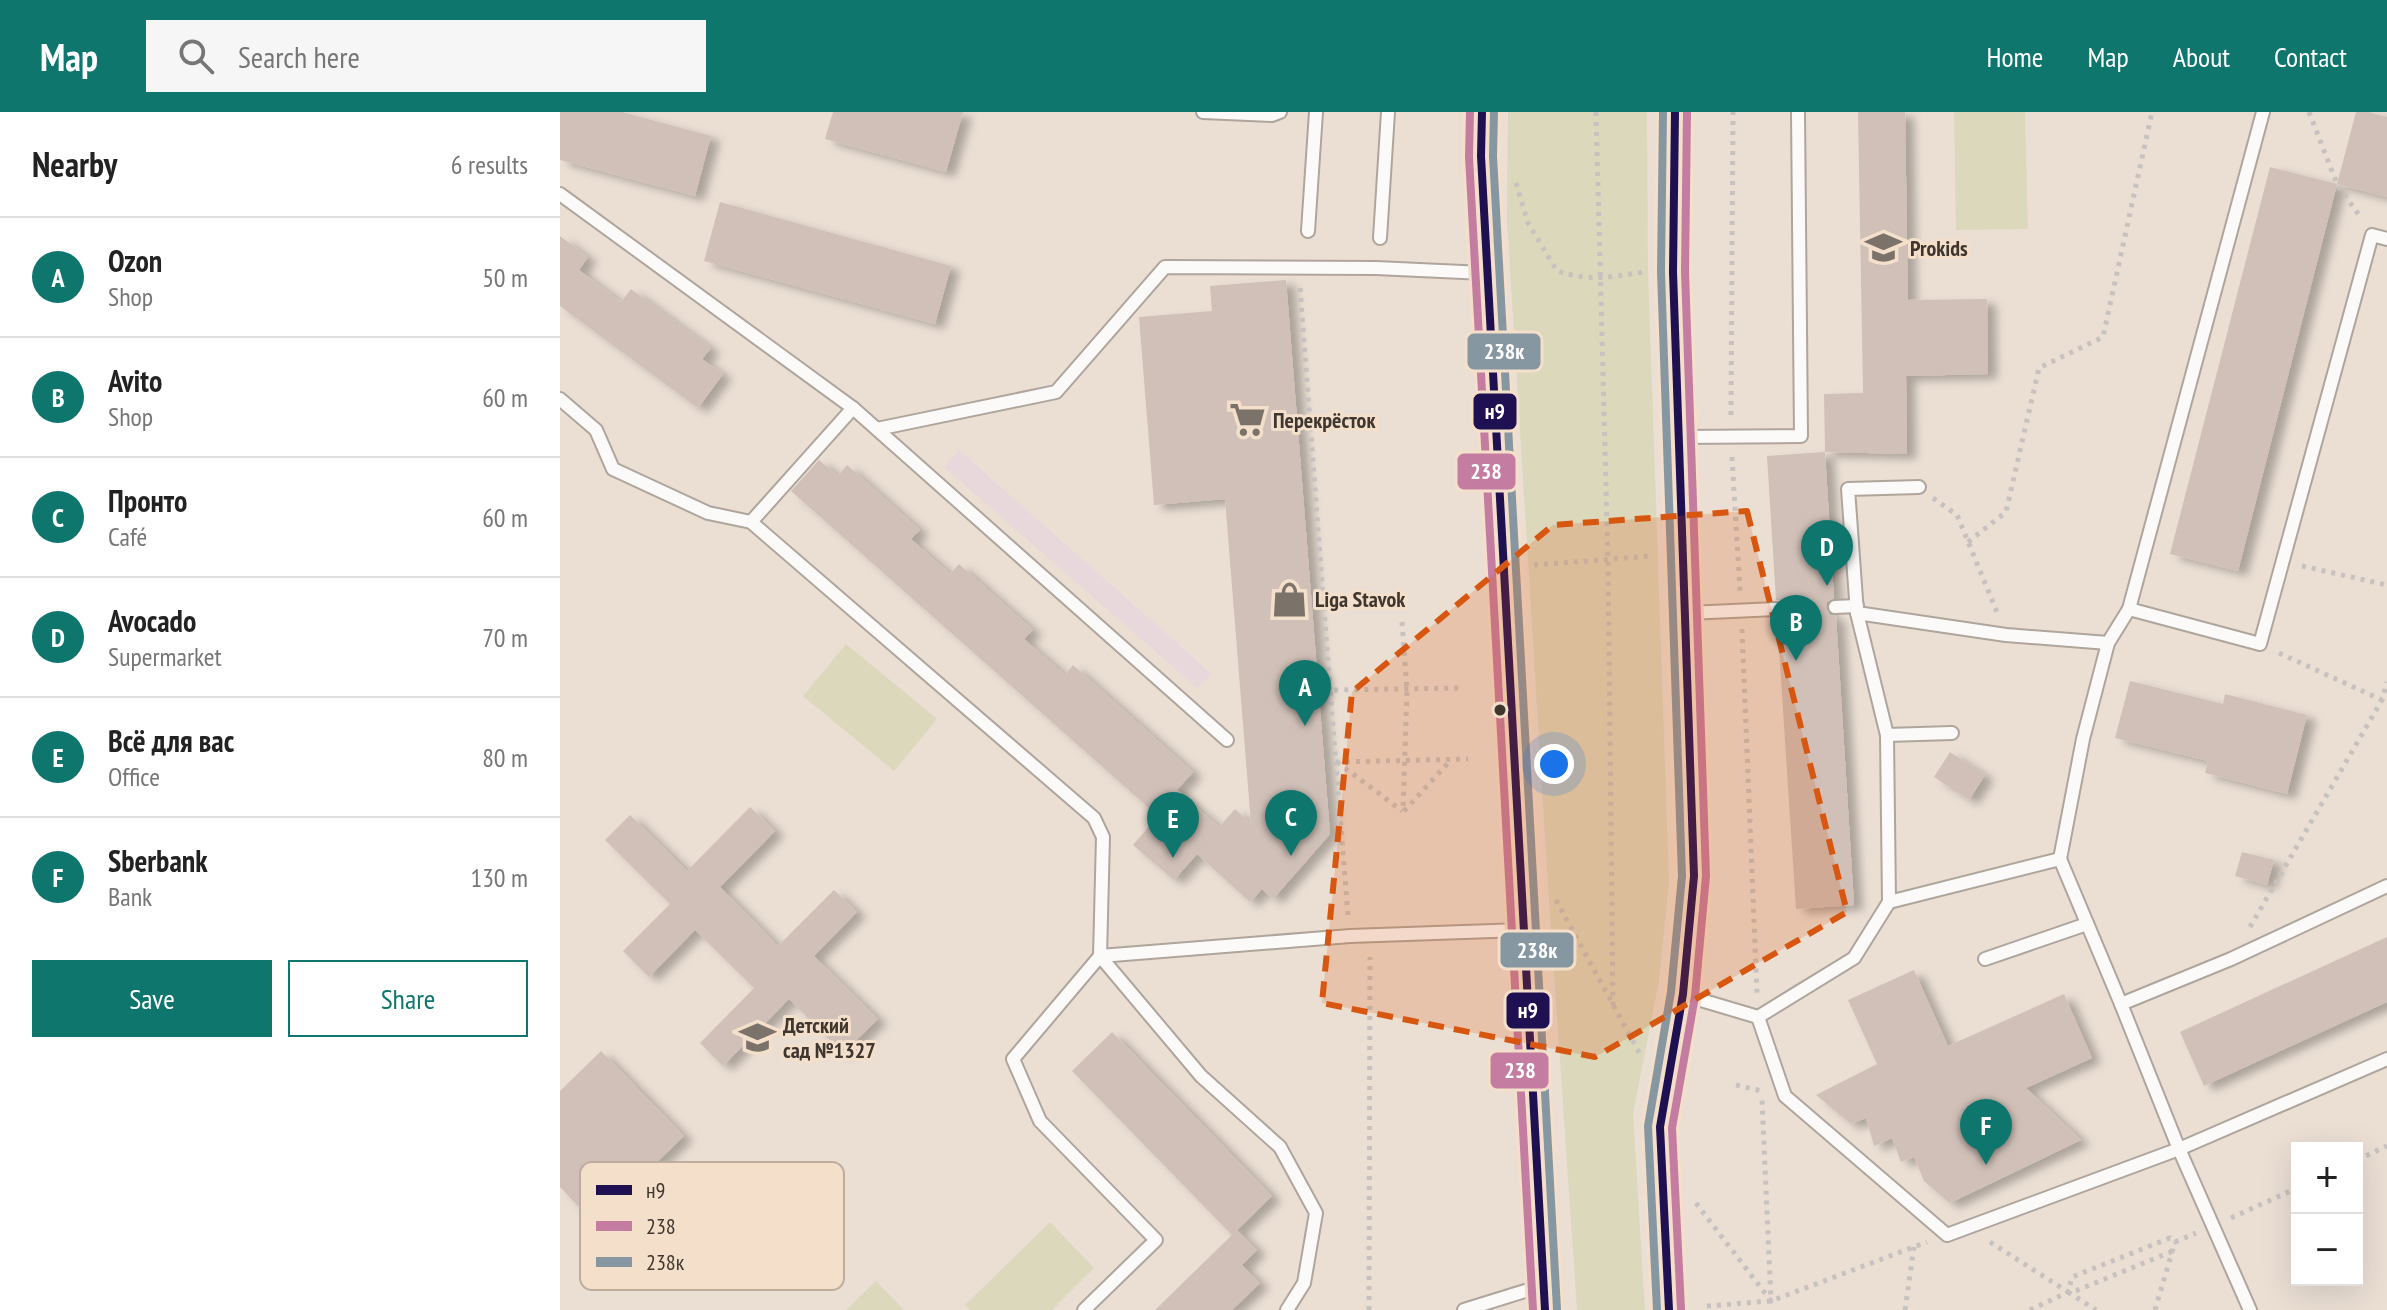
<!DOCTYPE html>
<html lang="en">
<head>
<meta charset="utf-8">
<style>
	:root { --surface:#fff; --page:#f6f6f6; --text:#222; --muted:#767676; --line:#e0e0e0; --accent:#0f766e }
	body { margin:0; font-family:"PT Sans Narrow",sans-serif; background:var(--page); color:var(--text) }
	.controls { position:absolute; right:24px; bottom:24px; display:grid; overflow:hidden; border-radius:0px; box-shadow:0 8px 32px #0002 }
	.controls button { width:72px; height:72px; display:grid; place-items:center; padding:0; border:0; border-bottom:2px solid var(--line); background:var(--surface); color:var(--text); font:40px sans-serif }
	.you { position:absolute; left:994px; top:652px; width:28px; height:28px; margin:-20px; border:6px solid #fff; border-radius:50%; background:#1a73e8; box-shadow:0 0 0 12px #1a73e833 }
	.badge { display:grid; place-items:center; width:52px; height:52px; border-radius:50%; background:var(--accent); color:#fff; font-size:26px; font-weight:700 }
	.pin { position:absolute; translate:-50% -66px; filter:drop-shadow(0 2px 4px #0008) }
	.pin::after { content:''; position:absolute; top:42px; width:28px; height:24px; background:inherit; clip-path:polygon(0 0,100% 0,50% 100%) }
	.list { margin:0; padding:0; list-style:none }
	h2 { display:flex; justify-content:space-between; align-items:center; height:104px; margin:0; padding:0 32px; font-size:34px }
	h2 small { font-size:26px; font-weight:400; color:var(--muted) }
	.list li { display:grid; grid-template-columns:52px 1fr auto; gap:24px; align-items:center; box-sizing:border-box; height:120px; padding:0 32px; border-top:2px solid var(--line) }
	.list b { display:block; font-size:30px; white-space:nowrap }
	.list p { margin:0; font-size:26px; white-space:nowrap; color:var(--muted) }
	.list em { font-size:26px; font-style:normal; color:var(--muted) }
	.actions { display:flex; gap:16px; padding:24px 32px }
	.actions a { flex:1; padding:18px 0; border:2px solid var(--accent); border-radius:0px; text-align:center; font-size:28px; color:var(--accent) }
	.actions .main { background:var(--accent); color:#fff }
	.icon { flex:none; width:44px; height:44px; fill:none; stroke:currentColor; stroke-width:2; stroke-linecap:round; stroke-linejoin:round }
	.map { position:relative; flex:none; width:1827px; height:1198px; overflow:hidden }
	header { display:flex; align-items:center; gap:48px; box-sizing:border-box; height:112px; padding:0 40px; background:var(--accent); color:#fff }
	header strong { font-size:38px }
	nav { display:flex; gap:44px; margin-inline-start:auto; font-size:28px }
	.search { width:560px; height:72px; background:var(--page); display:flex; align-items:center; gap:20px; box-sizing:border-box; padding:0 28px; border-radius:0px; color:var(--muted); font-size:30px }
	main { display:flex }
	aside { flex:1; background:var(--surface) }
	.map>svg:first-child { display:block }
	.industrial { fill:#e9d8db }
	.green { fill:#dcd8bc }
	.building { fill:#d0c0b8; filter:url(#shadow) }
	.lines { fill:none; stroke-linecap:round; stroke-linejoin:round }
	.service-casing { stroke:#aea59c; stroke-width:16 }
	.tertiary-casing { stroke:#aea59c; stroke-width:36 }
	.path { stroke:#c7c2bf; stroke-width:5; stroke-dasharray:4 6; stroke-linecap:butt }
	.service { stroke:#fcfaf9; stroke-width:12 }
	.tertiary { stroke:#fcfaf9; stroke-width:32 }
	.bus-1-casing { stroke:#f4dfcb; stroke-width:14 }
	.bus-2-casing { stroke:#f4dfcb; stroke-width:14 }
	.bus-3-casing { stroke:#f4dfcb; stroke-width:14 }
	.bus-1 { stroke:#1f1051; stroke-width:8 }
	.bus-2 { stroke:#c57ca1; stroke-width:8 }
	.bus-3 { stroke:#8797a1; stroke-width:8 }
	.marked { fill:#d75610; fill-opacity:0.2; stroke:#d75610; stroke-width:6; stroke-dasharray:16 10; stroke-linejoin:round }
	.bus-dot { fill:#3f372f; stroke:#f4dfcb; stroke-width:3 }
	.labels { text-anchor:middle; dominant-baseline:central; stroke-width:6; stroke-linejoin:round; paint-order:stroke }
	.poi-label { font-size:22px; font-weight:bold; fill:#3f372f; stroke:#f4dfcb; text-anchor:start }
	.key { fill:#f4dfcb; stroke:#bead9c; stroke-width:2 }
	.key-label { font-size:22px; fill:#3f372f }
	.line-badge { stroke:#f4dfcb; stroke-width:3 }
	.badge-label { font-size:22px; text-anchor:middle; font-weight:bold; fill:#fff }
</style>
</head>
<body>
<header>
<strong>Map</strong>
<div class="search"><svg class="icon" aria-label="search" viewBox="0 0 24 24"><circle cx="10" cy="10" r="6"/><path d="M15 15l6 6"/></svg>Search here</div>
<nav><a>Home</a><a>Map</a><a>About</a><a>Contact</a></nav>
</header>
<main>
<aside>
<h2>Nearby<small>6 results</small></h2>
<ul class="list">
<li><span class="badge">A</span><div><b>Ozon</b><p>Shop</p></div><em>50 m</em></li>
<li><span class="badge">B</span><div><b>Avito</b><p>Shop</p></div><em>60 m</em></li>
<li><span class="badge">C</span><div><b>Пронто</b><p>Café</p></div><em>60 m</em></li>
<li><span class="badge">D</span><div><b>Avocado</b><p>Supermarket</p></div><em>70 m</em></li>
<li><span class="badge">E</span><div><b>Всё для вас</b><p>Office</p></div><em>80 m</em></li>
<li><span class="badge">F</span><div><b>Sberbank</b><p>Bank</p></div><em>130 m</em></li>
</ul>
<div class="actions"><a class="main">Save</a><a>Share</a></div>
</aside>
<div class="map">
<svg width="1827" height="1198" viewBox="0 0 1827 1198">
	<defs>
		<filter id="shadow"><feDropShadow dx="9" dy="5" stdDeviation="4" flood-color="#0004"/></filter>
	</defs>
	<rect width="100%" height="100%" fill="#ebdfd4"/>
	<!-- industrial -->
	<path class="industrial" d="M399,338L652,562L637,576L384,355Z"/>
	<!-- green -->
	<g class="green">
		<path d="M948,0H1087L1088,159L1109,770L1099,869L1073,1002L1085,1198H1017L988,773L947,108Z"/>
		<path d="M1394,0H1465L1468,117L1396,118Z"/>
		<path d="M286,532L377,607L334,659L243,584Z"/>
		<path d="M490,1110L534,1156L492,1198H410L405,1193Z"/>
		<path d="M316,1169L344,1198H286Z"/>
	</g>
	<!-- building -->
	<g class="building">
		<path d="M0,0H62L151,24L135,84L0,48Z"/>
		<path d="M273,0H403L386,60L265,27Z"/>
		<path d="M1298,0H1345L1348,188L1427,187L1428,262L1346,264L1347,342L1265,340L1264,282L1303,281Z"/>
		<path d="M1796,0H1808L1827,5V85L1777,72Z"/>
		<path d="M1710,55L1777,72L1678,459L1610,442Z"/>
		<path d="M160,90L391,154L375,212L144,149Z"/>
		<path d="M0,124L28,145L19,158L61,190L71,177L151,236L142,247L163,262L138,296L0,194Z"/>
		<path d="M726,168L770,722L713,787L702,777L690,790L637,742L614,768L573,733L598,704L231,379L259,348L278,364L287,353L360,418L351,427L390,462L399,452L473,518L464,527L505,563L513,553L633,660L617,678L659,715L675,697L691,712L665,387L594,393L579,205L652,199L650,174Z"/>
		<path d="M1265,340L1274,486L1267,490L1266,496L1270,503L1276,504L1294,793L1236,797L1217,506L1224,502L1225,496L1221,489L1216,488L1207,344Z"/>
		<path d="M1570,569L1663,592L1665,582L1747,603L1727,682L1645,661L1648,649L1555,626Z"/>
		<path d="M1390,640L1425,663L1409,688L1374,665Z"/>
		<path d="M190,695L215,719L160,775L218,834L274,778L297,800L254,844L318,907L283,941L229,887L163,954L140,931L194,876L135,818L89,865L63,839L110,792L45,728L70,703L127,759Z"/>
		<path d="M1682,740L1714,748L1707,773L1675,764Z"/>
		<path d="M1827,825V890L1644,974L1620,920Z"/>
		<path d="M1354,858L1388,934L1504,882L1532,946L1466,976L1521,1028L1390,1091L1364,1069L1354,1045L1341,1050L1332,1026L1314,1034L1306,1006L1291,1012L1256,983L1317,952L1288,888Z"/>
		<path d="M552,920L712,1084L672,1123L512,959Z"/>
		<path d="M41,939L124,1024L34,1111L0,1075V979Z"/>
		<path d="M677,1118L697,1138L682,1153L700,1171L672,1198H595Z"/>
	</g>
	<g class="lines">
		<defs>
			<g id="service">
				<path d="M643,0L712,3L720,0"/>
				<path d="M0,82L293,296L667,628"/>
				<path d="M748,119L756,0"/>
				<path d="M820,126L828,0"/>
				<path d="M0,287L36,318L53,357L148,401L191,410L534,706L543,725L540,844L453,947L480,1009L596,1128L524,1198"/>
				<path d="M317,317L496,280L605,155L816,156L924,161"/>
				<path d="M1119,325L1241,324L1238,0"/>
				<path d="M1359,375L1288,377L1297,501L1327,623L1329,790L1500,747L1561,892"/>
				<path d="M191,410L293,296"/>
				<path d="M1275,495L1297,494"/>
				<path d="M1569,497L1700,532L1812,123L1827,127"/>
				<path d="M1128,501L1216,497"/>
				<path d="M1297,501L1446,523L1548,531"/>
				<path d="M1327,623L1392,621"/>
				<path d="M1500,747L1523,627L1548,531L1569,497L1703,0"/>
				<path d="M540,844L641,964L720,1035L756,1101L744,1171L727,1198"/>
				<path d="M540,844L790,824L961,818"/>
				<path d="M1425,847L1527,812"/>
				<path d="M1124,883L1198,905L1225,984L1387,1123L1619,1037L1827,947"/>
				<path d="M1198,905L1294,846L1329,790"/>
				<path d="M904,1198L981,1174"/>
				<path d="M1690,1198L1619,1037L1561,892L1671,847L1827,774"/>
			</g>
			<g id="tertiary">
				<path d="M922,0L921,44L985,1198"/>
				<path d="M1109,1198L1100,1015L1123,882L1134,764L1113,160L1115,0"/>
			</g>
		</defs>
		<!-- service casing -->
		<use href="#service" class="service-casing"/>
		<!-- tertiary casing -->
		<use href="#tertiary" class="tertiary-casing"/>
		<!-- path -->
		<g class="path">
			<path d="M1036,0L1048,449L1053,895"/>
			<path d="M1749,0L1777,72L1801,106"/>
			<path d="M956,71L968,111L997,159C1032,170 1048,165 1084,160"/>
			<path d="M740,176L770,578"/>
			<path d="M1171,303L1173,0"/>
			<path d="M1172,345L1180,479"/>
			<path d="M1373,386L1397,403L1437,500"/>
			<path d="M1408,430L1446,400L1479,256L1543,225L1592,0"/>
			<path d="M974,453L1092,444"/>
			<path d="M1742,454L1827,473"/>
			<path d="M842,510L847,577L843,700"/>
			<path d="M1182,517L1197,882"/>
			<path d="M1719,541L1822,588L1827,587"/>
			<path d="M776,650L908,647"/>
			<path d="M777,650L842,699"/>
			<path d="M844,699L890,649"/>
			<path d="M996,788L1081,944"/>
			<path d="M788,803L770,578L903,576"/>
			<path d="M1690,815L1822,588L1827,570"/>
			<path d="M1176,973L1202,979"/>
			<path d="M1797,1048L1827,1034"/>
			<path d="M1136,1091L1211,1189L1202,988"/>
			<path d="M1671,1106L1737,1076"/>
			<path d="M1430,1130L1508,1180L1512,1165L1610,1126L1615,1130L1636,1121"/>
			<path d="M1508,1180L1536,1198"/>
			<path d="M1147,1194L1211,1189L1367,1130"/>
			<path d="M809,1198L810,845"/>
			<path d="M1345,1198L1354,1135"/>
			<path d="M1470,1198L1508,1180L1518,1178L1613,1139"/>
			<path d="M1595,1198L1615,1130"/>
		</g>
		<!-- service -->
		<use href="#service" class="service"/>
		<!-- tertiary -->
		<use href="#tertiary" class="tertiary"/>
		<defs>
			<g id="bus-1">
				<path d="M922,0L921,44L985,1198"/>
				<path d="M1109,1198L1100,1015L1123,882L1134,764L1113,160L1115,0"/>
			</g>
			<g id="bus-2">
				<path d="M910,0L909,45L973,1198"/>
				<path d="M1121,1197L1112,1016L1135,884L1146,764L1125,160L1127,0"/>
			</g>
			<g id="bus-3">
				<path d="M934,0L933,44L997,1197"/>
				<path d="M1097,1198L1088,1014L1111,880L1122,764L1101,160L1103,0"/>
			</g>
		</defs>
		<!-- bus-1 casing -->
		<use href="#bus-1" class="bus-1-casing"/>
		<!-- bus-2 casing -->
		<use href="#bus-2" class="bus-2-casing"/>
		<!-- bus-3 casing -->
		<use href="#bus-3" class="bus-3-casing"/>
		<!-- bus-1 -->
		<use href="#bus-1" class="bus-1"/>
		<!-- bus-2 -->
		<use href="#bus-2" class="bus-2"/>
		<!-- bus-3 -->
		<use href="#bus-3" class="bus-3"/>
	</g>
	<!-- marked area -->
	<path class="marked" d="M1187,399L1287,800L1035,945L762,891L792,580L993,413Z"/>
	<!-- icons -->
	<defs>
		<symbol id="school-bare" viewBox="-9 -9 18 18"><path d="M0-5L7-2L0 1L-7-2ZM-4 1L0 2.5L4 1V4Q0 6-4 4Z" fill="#7b7269" stroke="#f4dfcb" stroke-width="2.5" paint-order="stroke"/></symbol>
		<symbol id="supermarket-bare" viewBox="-9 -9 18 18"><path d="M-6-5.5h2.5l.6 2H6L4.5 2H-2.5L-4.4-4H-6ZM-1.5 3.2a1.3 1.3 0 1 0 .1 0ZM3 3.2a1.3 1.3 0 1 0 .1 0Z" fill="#7b7269" stroke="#f4dfcb" stroke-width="2.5" paint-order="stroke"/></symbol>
		<symbol id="shop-bare" viewBox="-9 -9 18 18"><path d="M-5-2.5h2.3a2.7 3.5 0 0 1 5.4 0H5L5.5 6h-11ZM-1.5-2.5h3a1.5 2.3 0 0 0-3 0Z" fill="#7b7269" stroke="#f4dfcb" stroke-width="2.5" paint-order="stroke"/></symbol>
	</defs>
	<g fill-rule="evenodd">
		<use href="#school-bare" x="1298" y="110" width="51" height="51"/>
		<use href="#supermarket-bare" x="662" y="282" width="51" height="51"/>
		<use href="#shop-bare" x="704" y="462" width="51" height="51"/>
		<use href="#school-bare" x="172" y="900" width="51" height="51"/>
	</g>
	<!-- markers -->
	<circle class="bus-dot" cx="940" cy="598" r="7"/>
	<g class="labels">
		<!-- poi labels -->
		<g class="poi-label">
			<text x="1350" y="136">Prokids</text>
			<text x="713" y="308">Перекрёсток</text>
			<text x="755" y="487">Liga Stavok</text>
			<text x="223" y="913">Детский<tspan x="223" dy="25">сад №1327</tspan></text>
		</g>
	</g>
	<!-- legend -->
	<rect x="20" y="1050" width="264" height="128" rx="12" class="key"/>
	<rect x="36" y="1073" width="36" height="10" fill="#1f1051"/>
	<rect x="36" y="1109" width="36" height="10" fill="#c57ca1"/>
	<rect x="36" y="1145" width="36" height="10" fill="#8797a1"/>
	<g class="key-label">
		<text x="86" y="1086">н9</text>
		<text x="86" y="1122">238</text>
		<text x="86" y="1158">238к</text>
	</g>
	<g class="line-badge">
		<rect x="906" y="220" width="76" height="39" rx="8" fill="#8797a1"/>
		<rect x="912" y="280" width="46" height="39" rx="8" fill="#1f1051"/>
		<rect x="896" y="340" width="61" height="39" rx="8" fill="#c57ca1"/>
		<rect x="939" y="819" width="76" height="38" rx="8" fill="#8797a1"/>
		<rect x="945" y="879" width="46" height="39" rx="8" fill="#1f1051"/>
		<rect x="929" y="939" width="61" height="39" rx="8" fill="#c57ca1"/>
	</g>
	<g class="badge-label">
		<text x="944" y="247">238к</text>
		<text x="935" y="307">н9</text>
		<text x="926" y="367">238</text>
		<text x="977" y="846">238к</text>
		<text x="968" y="906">н9</text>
		<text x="960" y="966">238</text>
	</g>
</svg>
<div class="controls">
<button>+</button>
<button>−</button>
</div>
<div class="you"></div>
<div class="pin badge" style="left:745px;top:614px">A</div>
<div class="pin badge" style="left:1236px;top:549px">B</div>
<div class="pin badge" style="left:731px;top:744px">C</div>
<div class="pin badge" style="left:1267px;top:474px">D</div>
<div class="pin badge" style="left:613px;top:746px">E</div>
<div class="pin badge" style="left:1426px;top:1053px">F</div>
</div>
</main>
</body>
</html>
